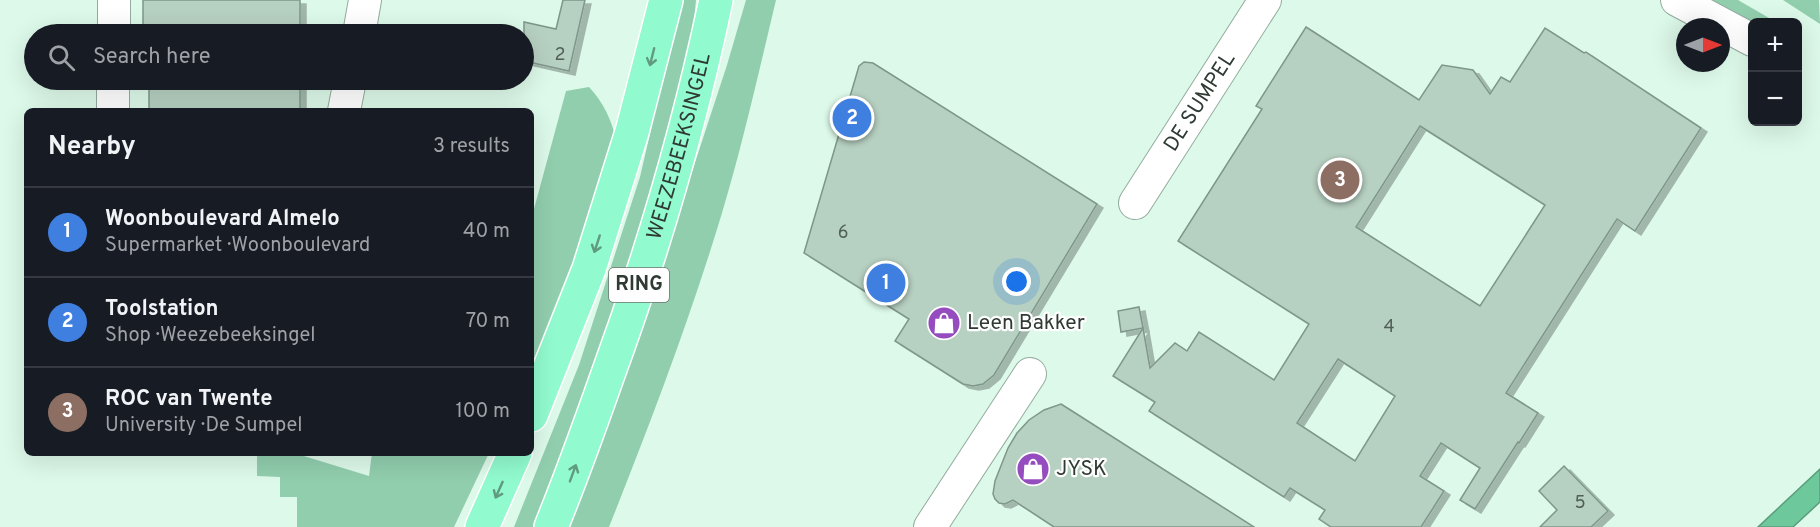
<!DOCTYPE html>
<html lang="en">
<head>
<meta charset="utf-8">
<style>
	:root { --surface:#171b24; --page:#242831; --text:#f1f3f6; --muted:#9ea1a6; --line:#363941; --accent:#d93025 }
	body { margin:0; font-family:Overpass,sans-serif; background:var(--page); color:var(--text) }
	.controls { position:absolute; right:18px; top:18px; display:grid; overflow:hidden; border-radius:9px; box-shadow:0 6px 24px #0002 }
	.controls button { width:54px; height:54px; display:grid; place-items:center; padding:0; border:0; border-bottom:2px solid var(--line); background:var(--surface); color:var(--text); font:30px sans-serif }
	.compass { position:absolute; left:1676px; top:18px; width:54px; height:54px; border-radius:50%; background:var(--surface); box-shadow:0 6px 24px #0002; rotate:90deg }
	.you { position:absolute; left:1017px; top:282px; width:21px; height:21px; margin:-15px; border:4px solid #fff; border-radius:50%; background:#1a73e8; box-shadow:0 0 0 9px #1a73e833 }
	.badge { display:grid; place-items:center; width:39px; height:39px; border-radius:50%; background:var(--accent); color:#fff; font-size:20px; font-weight:700 }
	.pin { position:absolute; translate:-50% -50%; border:3px solid #fff; box-shadow:0 2px 6px #0006 }
	.list { margin:0; padding:0; list-style:none }
	h2 { display:flex; justify-content:space-between; align-items:center; height:78px; margin:0; padding:0 24px; font-size:26px }
	h2 small { font-size:20px; font-weight:400; color:var(--muted) }
	.list li { display:grid; grid-template-columns:39px 1fr auto; gap:18px; align-items:center; box-sizing:border-box; height:90px; padding:0 24px; border-top:2px solid var(--line) }
	.list b { display:block; font-size:22px; white-space:nowrap }
	.list p { margin:0; font-size:20px; white-space:nowrap; color:var(--muted) }
	.list em { font-size:20px; font-style:normal; color:var(--muted) }
	.icon { flex:none; width:33px; height:33px; fill:none; stroke:currentColor; stroke-width:2; stroke-linecap:round; stroke-linejoin:round }
	.map { position:relative; flex:none; width:1820px; height:527px; overflow:hidden }
	.search { position:absolute; background:var(--surface); box-shadow:0 6px 24px #0002; left:24px; top:24px; width:510px; height:66px; display:flex; align-items:center; gap:15px; box-sizing:border-box; padding:0 21px; border-radius:33px; color:var(--muted); font-size:22px }
	.panel { position:absolute; background:var(--surface); box-shadow:0 6px 24px #0002; left:24px; top:108px; width:510px; height:348px; border-radius:9px }
	.map>svg:first-child { display:block }
	.green { fill:#91ceae }
	.water { fill:#6dc89b; stroke:#5a9d7c; stroke-width:1.5 }
	.building { fill:#b6d0c1; stroke:#7e9789; stroke-width:1.5; fill-rule:evenodd; filter:url(#shadow) }
	.lines { fill:none; stroke-linecap:round; stroke-linejoin:round }
	.minor-casing { stroke:#93ac9e; stroke-width:34 }
	.major-casing { stroke:#fff; stroke-width:36 }
	.minor { stroke:#fff; stroke-width:32 }
	.major { stroke:#91face; stroke-width:33 }
	.oneway { stroke:#609a81 }
	.labels { text-anchor:middle; dominant-baseline:central; stroke-width:4.5; stroke-linejoin:round; paint-order:stroke }
	.number-label { font-size:18px; fill:#516057 }
	.shield { fill:#fefefe; stroke:#6d7571; stroke-width:1.5 }
	.shield-label { font-size:20px; font-weight:bold; fill:#2f3a34 }
	.street-label { font-size:21px; fill:#2f3a34; stroke:#fefefe }
	.poi-label { font-size:21px; fill:#2f3a34; stroke:#fefefe; text-anchor:start }
</style>
</head>
<body>
<div class="map">
<svg width="1820" height="527" viewBox="0 0 1820 527">
	<defs>
		<filter id="shadow"><feDropShadow dx="6" dy="4" stdDeviation="0" flood-color="#0004"/></filter>
	</defs>
	<rect width="100%" height="100%" fill="#ddf9e9"/>
	<!-- green -->
	<g class="green">
		<path d="M681,0H696L690,61L605,344L536,527H514L579,365L640,177Z"/>
		<path d="M746,0H776C759,71 743,143 722,213C690,319 650,424 609,527H567L648,306L727,65Z"/>
		<path d="M1699,0H1738L1776,22H1752Z"/>
		<path d="M1783,0H1819L1820,24Z"/>
		<path d="M589,87C604,103 610,118 616,138L559,308L531,365V220L566,91Z"/>
		<path d="M257,453H294L369,476L372,453H489L454,527H297V497H280V477L257,476Z"/>
	</g>
	<!-- water -->
	<path class="water" d="M1820,469V502L1793,527H1758Z"/>
	<!-- building -->
	<g class="building">
		<rect x="143" y="0" width="157" height="34"/>
		<path d="M563,0H585L569,71L524,61V22L556,29Z"/>
		<path d="M1306,27L1419,100L1442,65L1473,70L1490,94L1501,77L1510,82L1545,28L1584,53L1586,52L1701,128L1635,231L1617,219L1506,393L1538,413L1519,443L1518,442L1475,509L1460,500L1480,468L1441,443L1420,476L1444,491L1421,527H1331L1319,519L1325,510L1290,488L1284,497L1149,411L1155,402L1113,376L1143,328L1150,368L1175,343L1187,351L1199,332L1274,380L1309,324L1178,241L1262,109L1256,106ZM1420,126L1545,205L1480,306L1356,227ZM1338,359L1395,396L1355,461L1297,423Z"/>
		<path d="M864,62L873,63L1097,204L994,375L983,384L973,386L963,384L895,341L909,319L804,253L859,66Z"/>
		<rect x="149" y="80" width="151" height="31"/>
		<path d="M1139,307L1143,328L1121,332L1118,311Z"/>
		<path d="M1061,404L1254,527H1054L1013,500L1005,504L999,503L995,499L993,494L995,481L1008,448L1017,433L1029,420L1044,410Z"/>
		<path d="M1564,466L1608,511L1591,527H1540L1557,510L1539,491Z"/>
	</g>
	<g class="lines">
		<defs>
			<g id="minor">
				<path d="M1677,0L1752,40"/>
				<path d="M114,34V0"/>
				<path d="M359,34L365,0"/>
				<path d="M113,111V80"/>
				<path d="M344,111L350,80"/>
				<path id="s1" d="M1135,203L1265,0"/>
				<path d="M930,527L1030,374"/>
			</g>
			<g id="major">
				<path d="M531,415L589,269L632,132L666,0"/>
				<path d="M482,527L515,453"/>
				<path id="s2" d="M551,527C571,478 589,428 607,377C652,254 689,129 716,0"/>
			</g>
		</defs>
		<!-- minor casing -->
		<use href="#minor" class="minor-casing"/>
		<!-- major casing -->
		<use href="#major" class="major-casing"/>
		<!-- minor -->
		<use href="#minor" class="minor"/>
		<!-- major -->
		<use href="#major" class="major"/>
	</g>
	<!-- one-way arrows -->
	<defs><path id="oneway-shaft" d="M-6 0H5M1.5-3L5.5 0L1.5 3" fill="none" stroke-width="1.6" stroke-linecap="round" stroke-linejoin="round" transform="scale(1.5)"/></defs>
	<g class="oneway">
		<use href="#oneway-shaft" transform="translate(652 57) rotate(104)"/>
		<use href="#oneway-shaft" transform="translate(597 244) rotate(108)"/>
		<use href="#oneway-shaft" transform="translate(573 473) rotate(-70)"/>
		<use href="#oneway-shaft" transform="translate(499 490) rotate(114)"/>
	</g>
	<!-- icons -->
	<defs>
		<symbol id="shop-disc" viewBox="-11 -11 22 22"><circle r="9.5" fill="#954cbf" stroke="#fefefe"/><path d="M-5-2.5h2.3a2.7 3.5 0 0 1 5.4 0H5L5.5 6h-11ZM-1.5-2.5h3a1.5 2.3 0 0 0-3 0Z" fill="#fff"/></symbol>
	</defs>
	<g fill-rule="evenodd">
		<use href="#shop-disc" x="925" y="304" width="38" height="38"/>
		<use href="#shop-disc" x="1014" y="450" width="38" height="38"/>
	</g>
	<g class="labels">
		<!-- number labels -->
		<g class="number-label">
			<text x="560" y="55">2</text>
			<text x="843" y="233">6</text>
			<text x="1389" y="327">4</text>
			<text x="1580" y="503">5</text>
		</g>
		<!-- shield labels -->
		<rect class="shield" x="609" y="268" width="60" height="34" rx="4.5"/>
		<g class="shield-label">
			<text x="639" y="285">RING</text>
		</g>
		<!-- street labels -->
		<g class="street-label">
			<text stroke="none"><textPath href="#s1" startOffset="120">DE SUMPEL</textPath></text>
			<text stroke="none"><textPath href="#s2" startOffset="402">WEEZEBEEKSINGEL</textPath></text>
		</g>
		<!-- poi labels -->
		<g class="poi-label">
			<text x="967" y="323">Leen Bakker</text>
			<text x="1056" y="469">JYSK</text>
		</g>
	</g>
</svg>
<div class="controls">
<button>+</button>
<button>−</button>
</div>
<svg class="compass" viewBox="-18 -18 36 36"><path d="M0-13l5 13h-10z" fill="#e53935"/><path d="M0 13l5-13h-10z" fill="#9ea1a6"/></svg>
<div class="you"></div>
<div class="pin badge" style="left:886px;top:283px;background:#3f7fe0">1</div>
<div class="pin badge" style="left:852px;top:118px;background:#3f7fe0">2</div>
<div class="pin badge" style="left:1340px;top:180px;background:#8d6e63">3</div>
<div class="search"><svg class="icon" aria-label="search" viewBox="0 0 24 24"><circle cx="10" cy="10" r="6"/><path d="M15 15l6 6"/></svg>Search here</div>
<section class="panel">
<h2>Nearby<small>3 results</small></h2>
<ul class="list">
<li><span class="badge" style="background:#3f7fe0">1</span><div><b>Woonboulevard Almelo</b><p>Supermarket · Woonboulevard</p></div><em>40 m</em></li>
<li><span class="badge" style="background:#3f7fe0">2</span><div><b>Toolstation</b><p>Shop · Weezebeeksingel</p></div><em>70 m</em></li>
<li><span class="badge" style="background:#8d6e63">3</span><div><b>ROC van Twente</b><p>University · De Sumpel</p></div><em>100 m</em></li>
</ul>
</section>
</div>
</body>
</html>
